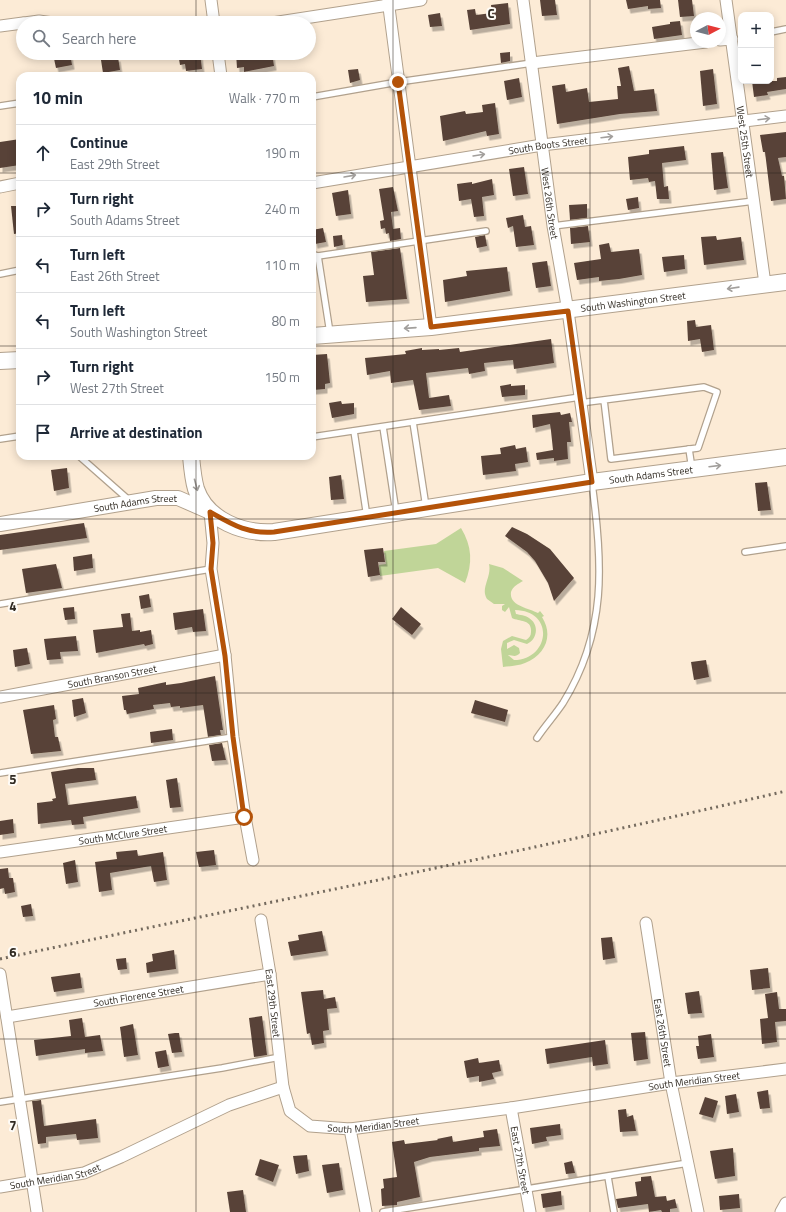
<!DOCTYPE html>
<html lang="en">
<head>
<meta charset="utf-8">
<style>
	:root { --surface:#fff; --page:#f6f6f7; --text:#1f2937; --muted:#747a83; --line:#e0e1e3 }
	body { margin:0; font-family:"Titillium Web",sans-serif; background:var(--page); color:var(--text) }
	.controls { position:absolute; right:12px; top:12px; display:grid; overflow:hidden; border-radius:8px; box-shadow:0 2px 10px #0003 }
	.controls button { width:36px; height:36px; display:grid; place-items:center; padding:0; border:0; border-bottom:1px solid var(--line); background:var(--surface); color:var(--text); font:20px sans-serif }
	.compass { position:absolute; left:690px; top:12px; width:36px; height:36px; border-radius:50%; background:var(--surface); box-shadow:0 2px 10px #0003; rotate:83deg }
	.stop { position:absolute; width:12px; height:12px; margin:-9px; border:3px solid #b45309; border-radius:50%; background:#fff }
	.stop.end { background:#b45309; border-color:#fff; box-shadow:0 1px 4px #0008 }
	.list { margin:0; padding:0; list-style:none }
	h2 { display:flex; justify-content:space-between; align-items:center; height:52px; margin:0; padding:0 16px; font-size:17px }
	h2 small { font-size:13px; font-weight:400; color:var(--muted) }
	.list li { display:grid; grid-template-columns:26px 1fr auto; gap:12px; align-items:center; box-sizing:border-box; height:56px; padding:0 16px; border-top:1px solid var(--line) }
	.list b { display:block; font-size:15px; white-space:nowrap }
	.list p { margin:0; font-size:13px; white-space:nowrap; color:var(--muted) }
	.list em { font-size:13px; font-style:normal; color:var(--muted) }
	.icon { flex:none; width:22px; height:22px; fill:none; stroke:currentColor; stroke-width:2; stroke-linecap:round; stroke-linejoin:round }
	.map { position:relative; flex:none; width:786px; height:1212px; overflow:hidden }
	.search { position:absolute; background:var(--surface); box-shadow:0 2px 10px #0003; left:16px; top:16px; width:300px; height:44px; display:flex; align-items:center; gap:10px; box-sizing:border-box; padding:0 14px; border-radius:22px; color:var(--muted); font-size:15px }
	.panel { position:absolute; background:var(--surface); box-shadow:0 2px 10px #0003; left:16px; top:72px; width:300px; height:388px; border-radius:12px }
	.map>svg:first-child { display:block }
	.water { fill:#c0d598; fill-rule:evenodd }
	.building { fill:#584338; filter:url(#shadow) }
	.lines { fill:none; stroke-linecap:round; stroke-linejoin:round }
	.service-casing { stroke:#b1a18d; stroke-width:8 }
	.minor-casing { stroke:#b1a18d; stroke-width:13 }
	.tertiary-casing { stroke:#b1a18d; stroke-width:16 }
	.secondary-casing { stroke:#b1a18d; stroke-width:18 }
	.service { stroke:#fff; stroke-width:5.5 }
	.minor { stroke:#fff; stroke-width:11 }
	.tertiary { stroke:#fff; stroke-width:14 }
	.secondary { stroke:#fff; stroke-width:16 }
	.rail { stroke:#746a5e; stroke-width:3; stroke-dasharray:2 4; stroke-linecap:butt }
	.oneway { stroke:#a29f9c }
	.route { stroke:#b45309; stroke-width:5 }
	.grid { fill:none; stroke:#302a22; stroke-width:1; stroke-opacity:0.55 }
	.labels { text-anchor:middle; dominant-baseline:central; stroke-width:4; stroke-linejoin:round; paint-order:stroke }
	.street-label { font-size:10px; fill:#302a22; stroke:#fefbf6 }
	.grid-label { font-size:13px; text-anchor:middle; font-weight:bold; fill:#302a22; stroke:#fefbf6; stroke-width:4; stroke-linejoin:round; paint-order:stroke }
</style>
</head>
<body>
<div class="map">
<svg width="786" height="1212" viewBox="0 0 786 1212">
	<defs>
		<filter id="shadow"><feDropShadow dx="2.5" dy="4.5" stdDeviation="0" flood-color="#0004"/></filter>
	</defs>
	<rect width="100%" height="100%" fill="#fcebd6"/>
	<!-- water -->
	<g class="water">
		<path d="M461,528C472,546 473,563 465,583L438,568L380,576L379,565L386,564L384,551L436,544Z"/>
		<path d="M489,564L503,568L523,581C518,584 513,586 511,592C509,606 529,608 538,613L540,611L544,616L542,617C554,636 545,655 525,663C518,666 510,666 503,667L501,649L503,641L512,636L526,640C529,638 531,636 531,632C532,619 520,622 512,618L509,607L505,612L502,610V606L505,604H494L487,599C480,588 492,577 489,564ZM515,610C556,611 549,660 514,660L508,655C513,655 515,658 520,653L519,648L514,645L507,649V643L514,640L527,644C538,639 539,624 529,618C525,615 520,615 516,614Z"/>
	</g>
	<!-- building -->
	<g class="building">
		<path d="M540,0H555L557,15L542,16Z"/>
		<path d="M626,0H660L661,8L648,9V6L628,9Z"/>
		<path d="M678,0H692L694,16L680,17Z"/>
		<path d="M508,3L510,24L470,30L467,10L475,9L476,15L492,13L491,5Z"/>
		<path d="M440,13L442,26L430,27L428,15Z"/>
		<path d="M680,21L682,35L654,39L652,27L670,24V22Z"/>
		<path d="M510,52V61L501,63L500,53Z"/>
		<path d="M70,53L72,65L56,68L53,54Z"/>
		<path d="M178,53H200L202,69L186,71L185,64L180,65Z"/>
		<path d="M236,53H272L274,66L244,72V67L237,68Z"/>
		<path d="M118,57L120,70L103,73L101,60Z"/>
		<path d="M629,66L634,91L654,89L657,111L620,114L557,124L552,86L565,84L566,92L587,88L589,102L618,99L617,86H621L618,68Z"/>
		<path d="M358,69L360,80L350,83L348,70Z"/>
		<path d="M713,69L717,104L703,106L700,71Z"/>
		<path d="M786,77V89L767,92L768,95L754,97L752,81H777V78Z"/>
		<path d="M519,78L522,97L507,100L504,81Z"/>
		<path d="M495,103L499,134L487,136L486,131L443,141L440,116L465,111L466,114L483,112L482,105Z"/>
		<path d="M786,132V157L778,158L782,176H784L786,199L771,201L765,152H763L760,135Z"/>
		<path d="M20,139V165L0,168V142Z"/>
		<path d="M684,146L686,160L662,163L664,187L668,186L669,199H657L655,181L649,182L648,178L630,180L628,157L649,154V150Z"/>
		<path d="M723,152L728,188L714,190L711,153Z"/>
		<path d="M524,167L528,194L513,196L509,169Z"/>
		<path d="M492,179L494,195L482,197L484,216L474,217L471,199L459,201L457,184L472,182V184Z"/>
		<path d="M393,187L398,211L391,212L393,229L400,228L401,239L390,241L389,233L386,234L385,228L381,229L380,221L384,220L379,189Z"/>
		<path d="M348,190L351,214L336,216L332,193Z"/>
		<path d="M638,197L639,208L628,210L626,199Z"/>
		<path d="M587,204V218L570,220L569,205Z"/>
		<path d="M11,206H20V233L14,234Z"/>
		<path d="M523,215L525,227L531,226L534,245L516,247L513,226L508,228L506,218Z"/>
		<path d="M588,226L590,242L571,244L570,228Z"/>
		<path d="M323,228L326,242L315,244L312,230Z"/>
		<path d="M342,235L343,245L334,247L333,236Z"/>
		<path d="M485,235L487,246L477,248L475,237Z"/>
		<path d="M716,236L717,240L741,237L744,260L704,265L701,237Z"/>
		<path d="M609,243L611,252L639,249L642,275L619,279L599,281V277L577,280L574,263L601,259L599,245Z"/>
		<path d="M400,248L407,299L366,302L363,276L374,275L371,252Z"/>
		<path d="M684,255L685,269L664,272L662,257Z"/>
		<path d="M547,261L551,286L536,288L532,263Z"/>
		<path d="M507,267L510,291L445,302L443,280L467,276L466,271Z"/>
		<path d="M695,320L696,327L711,325L714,350L702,352L700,339L688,341L687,321Z"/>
		<path d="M551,339L554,363L514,369L513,360L484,363L485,371L469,374L468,368L426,373L429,398L449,395L451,406L419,410L413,380L391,383L390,371L367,375L365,358L406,354L405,351L422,348V350L439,349V350L459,348L460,352Z"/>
		<path d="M327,354L330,383L325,384V389L313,390L312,355Z"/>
		<path d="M511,384V386L525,385V395L502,397L500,386Z"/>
		<path d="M341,401L342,404L354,403V414L332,418L329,403Z"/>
		<path d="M560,412L561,415L570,413L572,422H569L571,442H567L568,459L554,461V458L537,460L536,453L553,450L551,431L550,424L533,428L532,415Z"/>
		<path d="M515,445L516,449L526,447L528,462L515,464L516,471L483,475L481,456L501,454L500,448Z"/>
		<path d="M67,468L69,488L54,491L51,470Z"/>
		<path d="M341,475L344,499L331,500L329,477Z"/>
		<path d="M767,482L771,510L758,511L755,483Z"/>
		<path d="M84,523L87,538L0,550V535Z"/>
		<path d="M512,527L527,534L550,549L574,578L554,601L548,583L535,561L527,552L505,536Z"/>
		<path d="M383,548L385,562H378L380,575L368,577L364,550Z"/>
		<path d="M92,554L93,568L74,571L73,557Z"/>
		<path d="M56,564L62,588L26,593L22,569Z"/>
		<path d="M149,594L151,607L141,609L139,596Z"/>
		<path d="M74,607L75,619L65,620L63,608Z"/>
		<path d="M401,607L421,624L412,635L392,619Z"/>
		<path d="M203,609L206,631L193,632L192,627L175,630L173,613Z"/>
		<path d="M130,613L132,631L140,630V632L151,630L153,644L145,646L144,644L96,653L93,630L123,627L121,614Z"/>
		<path d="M76,636L78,651L60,652L61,659L47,660L44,639Z"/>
		<path d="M27,648L30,664L15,667L13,650Z"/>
		<path d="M706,660L709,677L694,680L691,662Z"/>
		<path d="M215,676L223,730H220L221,735L208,737L203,705L180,708V706L171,707L170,703L153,705L154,709L127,714L126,710H124L122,696L139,694L138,688L166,682V685L181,683Z"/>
		<path d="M83,698L86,713L74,717L72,700Z"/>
		<path d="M475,700L508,710L505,722L471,713Z"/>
		<path d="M54,705L56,719L53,720L55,737H58L61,751L31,754L23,710Z"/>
		<path d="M172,729L173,740L151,743L150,732Z"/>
		<path d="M222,743L226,760L212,761L209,745Z"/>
		<path d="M78,768H94L96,780L65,784L68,805L136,796L138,808L83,817L84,824L72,825L71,820L38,824L37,803L53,801L52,799L56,798L51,772Z"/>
		<path d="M177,778L181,807L170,808L166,780Z"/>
		<path d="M13,819L14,833L0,835V821Z"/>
		<path d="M137,850L138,856L163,852L167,880L154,882L151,866L110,873L112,890L99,892L95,862L117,859L116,852Z"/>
		<path d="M214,850L216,865L199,867L196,852Z"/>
		<path d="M75,860L78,882L66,884L63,863Z"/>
		<path d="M8,868L9,878H13L15,892L5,894L4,888L0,889V869Z"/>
		<path d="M31,904L33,916L23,917L21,906Z"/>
		<path d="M322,931L326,951L291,956L288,942L299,940L298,935Z"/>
		<path d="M612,937L615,958L603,960L601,938Z"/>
		<path d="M174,950L176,969L147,973L146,963L153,961L152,954Z"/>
		<path d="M126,958L127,969L118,970L116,959Z"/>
		<path d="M768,968L770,988L752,990L750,970Z"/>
		<path d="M80,973L82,988L54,992L51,977Z"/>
		<path d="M323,990L324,999L335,997L337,1008L327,1009L329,1030L323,1031L324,1043L312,1045L310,1033L307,1034L301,992Z"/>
		<path d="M699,991L702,1013L688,1014L685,993Z"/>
		<path d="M777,992L779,1009H786V1021L775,1022L777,1042L762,1044L760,1019L768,1018L765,994Z"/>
		<path d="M262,1016L267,1055L254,1057L249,1018Z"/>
		<path d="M82,1018L85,1037L100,1035L103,1051L85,1053V1049L36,1056L34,1040L71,1036L69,1020Z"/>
		<path d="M133,1024L138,1055L124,1057L120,1027Z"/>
		<path d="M645,1032L648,1059L634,1061L631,1033Z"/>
		<path d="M175,1033H179L182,1052L172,1053L168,1034Z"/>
		<path d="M711,1034L714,1057L698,1059L696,1046H699L698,1036Z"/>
		<path d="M605,1040L608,1064L593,1066L592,1057L547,1064L545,1049Z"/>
		<path d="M166,1050L169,1066L158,1068L155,1052Z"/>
		<path d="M478,1058L479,1063L499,1060L501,1071L492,1073L494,1079L479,1082V1076L467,1078L464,1061Z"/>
		<path d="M768,1090L770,1108L760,1109L757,1092Z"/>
		<path d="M736,1094L739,1112L727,1114L725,1096Z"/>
		<path d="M705,1097L718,1101L713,1118L699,1114Z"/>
		<path d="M41,1100L44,1126L96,1119L98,1138L77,1140L76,1134L46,1137V1143L38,1144L32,1101Z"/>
		<path d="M626,1109L627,1117L633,1115L636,1131L620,1132L618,1110Z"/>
		<path d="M560,1124L561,1135L546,1137L547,1141L532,1144L530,1128Z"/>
		<path d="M497,1129L500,1146L479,1148V1151L430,1157L414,1162L420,1197L397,1202V1205L382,1206L381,1189L384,1188L383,1179L397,1177L392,1142L404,1140L405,1144L438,1140L437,1139L452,1136L453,1142L484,1137L483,1131Z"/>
		<path d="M733,1148L735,1176L715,1179L710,1151Z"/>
		<path d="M307,1155L309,1171L296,1174L293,1156Z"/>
		<path d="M260,1159L279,1165L273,1182L255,1175Z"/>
		<path d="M572,1161L575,1173L566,1174L564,1163Z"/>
		<path d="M339,1163L343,1190L327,1193L322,1165Z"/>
		<path d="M651,1176L655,1197L666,1196L667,1201L675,1199L677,1208L670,1209V1212H662L661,1210L649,1212L648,1204L618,1208L616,1199L637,1196L635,1182L641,1181V1177Z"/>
		<path d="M243,1190L246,1212H230L227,1192Z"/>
		<path d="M561,1191L562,1205L543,1208L541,1194Z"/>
		<path d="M739,1194L740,1208L720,1210L719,1196Z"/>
	</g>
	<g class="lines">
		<defs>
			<g id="service">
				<path d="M771,32L786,29"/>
				<path d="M312,97L398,82L532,63"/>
				<path d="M0,106L20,103"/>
				<path d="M553,226L754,201"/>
				<path d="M312,254L318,256L486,231"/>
				<path d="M318,256L330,333"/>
				<path d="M0,274L20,270"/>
				<path d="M580,403L704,387L717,392L698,448L611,459L604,400"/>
				<path d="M413,422L426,507"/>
				<path d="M383,427L396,512"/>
				<path d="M354,431L367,517"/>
				<path d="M312,437L580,397"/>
				<path d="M0,439L20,436"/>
				<path d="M689,449L692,469"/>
				<path d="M79,456L130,501"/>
				<path d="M745,552L786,546"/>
				<path d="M0,604L211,569"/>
				<path d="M537,738C545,726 555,715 563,703C607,632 603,563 592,484"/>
				<path d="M0,773L233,737"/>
				<path d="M0,1102L222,1068L280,1057"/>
				<path d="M608,1177L614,1212"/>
				<path d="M383,1212L688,1163"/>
			</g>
			<g id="minor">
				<path d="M211,0L214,23"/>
				<path d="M388,0L431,327"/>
				<path id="s1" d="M523,0L553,226L568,311L592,482"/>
				<path id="s2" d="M726,0L765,284"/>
				<path d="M24,23L39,21L53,23"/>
				<path d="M272,23L421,0"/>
				<path d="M0,26L23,23"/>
				<path d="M720,40L732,39"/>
				<path d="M218,53L221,76"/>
				<path d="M532,63L706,42"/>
				<path id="s3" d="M312,183L542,145L786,116"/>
				<path d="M0,187L20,183"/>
				<path d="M210,512L213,543L211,569L225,655L233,737L245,817L253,860"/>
				<path id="s4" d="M0,697L225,655"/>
				<path id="s5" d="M0,852L245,817"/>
				<path id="s6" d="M261,920L270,974L283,1087L290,1111L310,1126L350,1129L511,1108L671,1083L786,1069"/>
				<path id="s7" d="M646,923L671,1083L698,1212"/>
				<path d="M0,974L37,1212"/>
				<path id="s8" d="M7,1017L270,974"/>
				<path id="s9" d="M511,1108L530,1212"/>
				<path d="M350,1129L366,1212"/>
				<path id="s10" d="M0,1187L84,1173L121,1157L229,1105L283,1087"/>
				<path d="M781,1212L786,1203"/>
			</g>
			<g id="tertiary">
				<path id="s11" d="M0,524L156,498H178L210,512"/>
			</g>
			<g id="secondary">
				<path id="s12" d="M312,336L431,327L786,282"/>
				<path d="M0,361L20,360"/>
				<path id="s13" d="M191,456C192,467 193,479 196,489C207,521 244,534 274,532L592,482L786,457"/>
			</g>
		</defs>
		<!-- service casing -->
		<use href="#service" class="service-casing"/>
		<!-- minor casing -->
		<use href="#minor" class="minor-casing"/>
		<!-- tertiary casing -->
		<use href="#tertiary" class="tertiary-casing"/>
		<!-- secondary casing -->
		<use href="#secondary" class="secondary-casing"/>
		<!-- service -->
		<use href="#service" class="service"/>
		<!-- minor -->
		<use href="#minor" class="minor"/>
		<!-- tertiary -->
		<use href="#tertiary" class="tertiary"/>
		<!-- secondary -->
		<use href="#secondary" class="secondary"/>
		<!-- rail -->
		<path class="rail" d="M0,959C262,903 525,852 786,791"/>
	</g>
	<!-- one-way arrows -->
	<defs><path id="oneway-shaft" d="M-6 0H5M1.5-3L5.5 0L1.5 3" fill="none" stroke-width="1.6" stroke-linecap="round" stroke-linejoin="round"/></defs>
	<g class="oneway">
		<use href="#oneway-shaft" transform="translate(764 119) rotate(-7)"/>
		<use href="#oneway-shaft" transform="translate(607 137) rotate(-7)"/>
		<use href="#oneway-shaft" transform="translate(479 155) rotate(-9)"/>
		<use href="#oneway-shaft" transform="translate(350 176) rotate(-10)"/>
		<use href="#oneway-shaft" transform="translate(733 288) rotate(172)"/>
		<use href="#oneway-shaft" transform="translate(410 328) rotate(176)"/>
		<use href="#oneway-shaft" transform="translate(715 466) rotate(-7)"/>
		<use href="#oneway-shaft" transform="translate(196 485) rotate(75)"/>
	</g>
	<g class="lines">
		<!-- route -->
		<path class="route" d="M244,817L233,737L225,656L211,569L213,543L210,512C233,525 247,534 274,532L592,482L568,311L431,327L398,82"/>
	</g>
	<!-- grid -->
	<path class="grid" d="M196,0V23M393,0V1212M590,0V1212M196,53V76M0,173H20M312,173H786M0,346H20M312,346H786M196,456V1212M0,519H786M0,693H786M0,866H786M0,1039H786"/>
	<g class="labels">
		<!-- street labels -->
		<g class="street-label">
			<text stroke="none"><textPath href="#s2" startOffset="143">West 25th Street</textPath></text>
			<text stroke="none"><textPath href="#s3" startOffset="239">South Boots Street</textPath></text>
			<text stroke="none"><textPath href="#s1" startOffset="205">West 26th Street</textPath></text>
			<text stroke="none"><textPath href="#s12" startOffset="323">South Washington Street</textPath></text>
			<text stroke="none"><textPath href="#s13" startOffset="510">South Adams Street</textPath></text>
			<text stroke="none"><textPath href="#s11" startOffset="137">South Adams Street</textPath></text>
			<text stroke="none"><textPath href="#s4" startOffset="114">South Branson Street</textPath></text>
			<text stroke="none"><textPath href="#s5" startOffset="124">South McClure Street</textPath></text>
			<text stroke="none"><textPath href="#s8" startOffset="133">South Florence Street</textPath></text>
			<text stroke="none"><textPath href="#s6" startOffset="84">East 29th Street</textPath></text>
			<text stroke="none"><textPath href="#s7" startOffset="111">East 26th Street</textPath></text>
			<text stroke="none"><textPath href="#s6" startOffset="606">South Meridian Street</textPath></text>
			<text stroke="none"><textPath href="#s6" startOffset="282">South Meridian Street</textPath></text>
			<text stroke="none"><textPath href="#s9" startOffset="53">East 27th Street</textPath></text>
			<text stroke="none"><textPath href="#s10" startOffset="56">South Meridian Street</textPath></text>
		</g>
	</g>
	<g class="grid-label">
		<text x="491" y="18">C</text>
		<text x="13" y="611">4</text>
		<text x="13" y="784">5</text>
		<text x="13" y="957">6</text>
		<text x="13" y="1130">7</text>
	</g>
</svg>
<div class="controls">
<button>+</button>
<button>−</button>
</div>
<svg class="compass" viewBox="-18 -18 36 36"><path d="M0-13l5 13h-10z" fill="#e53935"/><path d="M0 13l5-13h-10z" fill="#747a83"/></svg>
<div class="stop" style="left:244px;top:817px"></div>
<div class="stop end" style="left:398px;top:82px"></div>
<div class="search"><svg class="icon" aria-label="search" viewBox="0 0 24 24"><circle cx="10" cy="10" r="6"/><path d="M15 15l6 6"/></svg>Search here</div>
<section class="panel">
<h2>10 min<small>Walk · 770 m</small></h2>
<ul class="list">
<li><svg class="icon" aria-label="ahead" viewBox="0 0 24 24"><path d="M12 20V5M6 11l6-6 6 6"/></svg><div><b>Continue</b><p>East 29th Street</p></div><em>190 m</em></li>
<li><svg class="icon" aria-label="right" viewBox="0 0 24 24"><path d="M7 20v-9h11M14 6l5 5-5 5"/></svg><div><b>Turn right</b><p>South Adams Street</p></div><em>240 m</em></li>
<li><svg class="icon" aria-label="left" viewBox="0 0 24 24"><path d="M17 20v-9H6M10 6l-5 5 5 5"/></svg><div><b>Turn left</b><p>East 26th Street</p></div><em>110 m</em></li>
<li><svg class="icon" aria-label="left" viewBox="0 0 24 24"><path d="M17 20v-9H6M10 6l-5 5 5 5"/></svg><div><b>Turn left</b><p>South Washington Street</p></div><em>80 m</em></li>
<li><svg class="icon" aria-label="right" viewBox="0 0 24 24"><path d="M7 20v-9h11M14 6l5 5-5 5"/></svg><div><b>Turn right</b><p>West 27th Street</p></div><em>150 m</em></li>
<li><svg class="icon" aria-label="arrive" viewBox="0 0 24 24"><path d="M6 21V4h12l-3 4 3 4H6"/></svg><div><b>Arrive at destination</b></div></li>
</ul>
</section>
</div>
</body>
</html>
